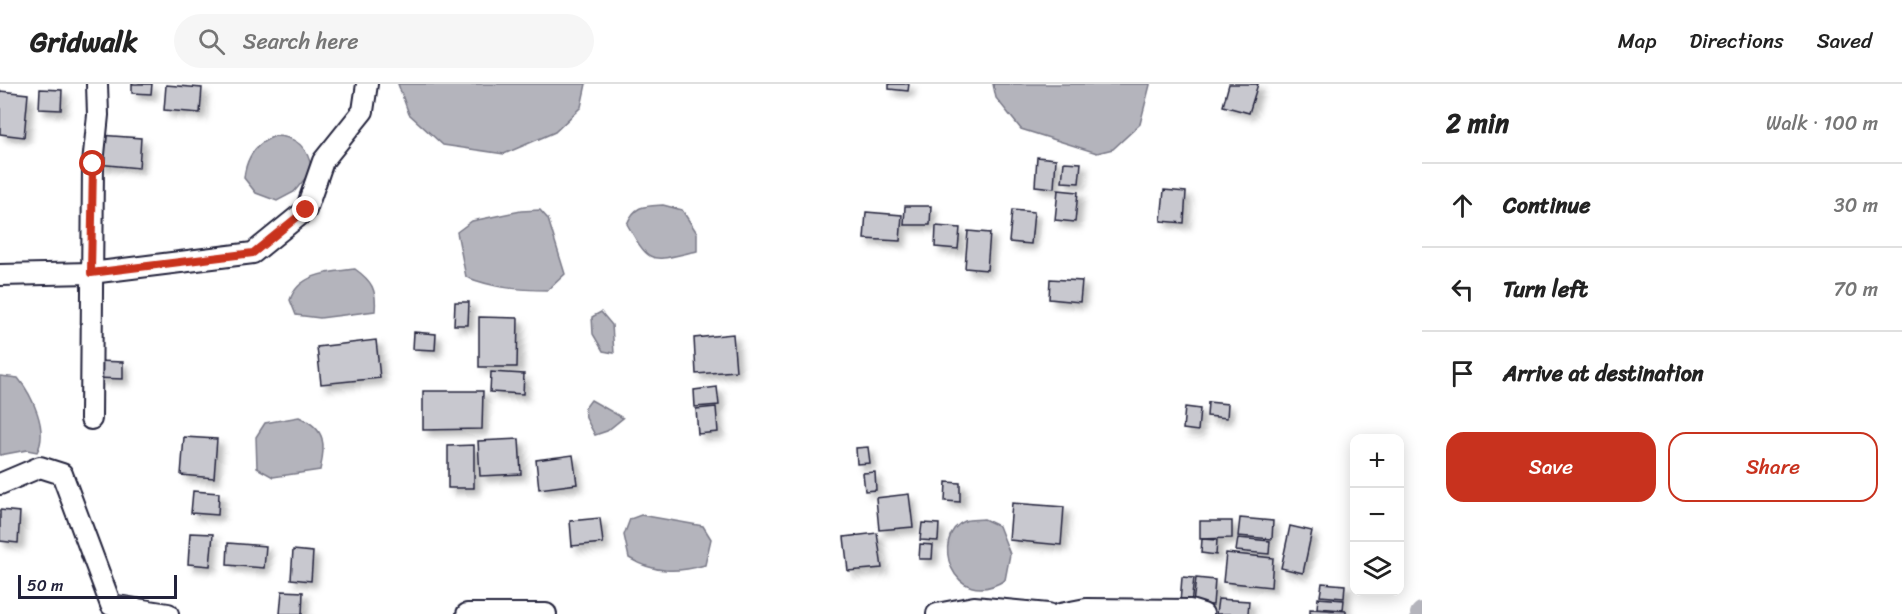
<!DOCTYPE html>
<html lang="en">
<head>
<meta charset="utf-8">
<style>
	:root { --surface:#fff; --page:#f6f6f6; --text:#222; --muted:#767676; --line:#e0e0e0; --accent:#c8321e }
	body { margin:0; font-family:Sriracha,sans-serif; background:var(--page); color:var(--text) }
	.controls { position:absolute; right:18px; bottom:18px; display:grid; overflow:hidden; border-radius:12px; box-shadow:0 3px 15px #0003 }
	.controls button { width:54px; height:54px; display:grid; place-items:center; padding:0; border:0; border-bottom:2px solid var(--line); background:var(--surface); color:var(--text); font:30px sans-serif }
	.scale { position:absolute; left:18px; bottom:15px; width:159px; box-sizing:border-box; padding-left:6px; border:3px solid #22223b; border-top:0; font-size:16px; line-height:21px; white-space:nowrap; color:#22223b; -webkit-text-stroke:4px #fff; paint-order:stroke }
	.stop { position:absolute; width:18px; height:18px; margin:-14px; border:4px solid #c8321e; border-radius:50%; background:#fff }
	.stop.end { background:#c8321e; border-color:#fff; box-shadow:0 2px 6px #0008 }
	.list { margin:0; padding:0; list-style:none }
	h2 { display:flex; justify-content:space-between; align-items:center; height:78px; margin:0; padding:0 24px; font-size:26px }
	h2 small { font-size:20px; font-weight:400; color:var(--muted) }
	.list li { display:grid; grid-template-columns:39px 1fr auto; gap:18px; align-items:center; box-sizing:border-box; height:84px; padding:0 24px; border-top:2px solid var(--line) }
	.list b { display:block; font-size:22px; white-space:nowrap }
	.list em { font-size:20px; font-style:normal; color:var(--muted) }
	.actions { display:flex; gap:12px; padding:18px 24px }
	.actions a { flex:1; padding:14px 0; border:2px solid var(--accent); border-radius:18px; text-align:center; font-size:21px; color:var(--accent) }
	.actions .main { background:var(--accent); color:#fff }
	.icon { flex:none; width:33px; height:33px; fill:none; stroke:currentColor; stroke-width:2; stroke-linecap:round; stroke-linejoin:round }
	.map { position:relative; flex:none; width:1422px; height:530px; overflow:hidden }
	header { display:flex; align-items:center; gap:36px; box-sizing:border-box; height:84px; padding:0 30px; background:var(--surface); border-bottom:2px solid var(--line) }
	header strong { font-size:28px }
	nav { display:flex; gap:33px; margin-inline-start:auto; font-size:21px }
	.search { width:420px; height:54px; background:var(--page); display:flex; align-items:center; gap:15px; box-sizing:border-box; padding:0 21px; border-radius:33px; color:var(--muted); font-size:22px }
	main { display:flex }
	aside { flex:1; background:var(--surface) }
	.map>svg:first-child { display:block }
	.water { fill:#b4b4bc; stroke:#7a7a88; stroke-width:1.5 }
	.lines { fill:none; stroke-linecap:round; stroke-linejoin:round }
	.canal { stroke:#b4b4bc; stroke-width:22 }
	.building { fill:#c8c8cf; stroke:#22223b; stroke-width:1.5; filter:url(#shadow) }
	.street-casing { stroke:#22223b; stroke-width:24 }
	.street { stroke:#fff; stroke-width:20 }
	.route { stroke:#c8321e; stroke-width:8 }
</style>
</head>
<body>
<header>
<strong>Gridwalk</strong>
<div class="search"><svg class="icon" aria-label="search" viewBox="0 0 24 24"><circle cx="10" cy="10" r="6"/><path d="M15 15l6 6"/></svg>Search here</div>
<nav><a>Map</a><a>Directions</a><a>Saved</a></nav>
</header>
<main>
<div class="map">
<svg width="1422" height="530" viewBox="0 0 1422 530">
	<defs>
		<filter id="shadow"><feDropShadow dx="5.5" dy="5.5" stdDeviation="3" flood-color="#0004"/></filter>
	</defs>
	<rect width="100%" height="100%" fill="#fff"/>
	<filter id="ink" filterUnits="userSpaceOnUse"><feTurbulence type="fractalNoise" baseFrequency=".0167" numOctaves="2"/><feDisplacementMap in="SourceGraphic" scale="12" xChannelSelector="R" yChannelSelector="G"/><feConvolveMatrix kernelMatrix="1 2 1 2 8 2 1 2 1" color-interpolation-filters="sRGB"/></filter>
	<g filter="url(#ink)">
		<!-- water -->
		<g class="water">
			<path d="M398,0H586L581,23L555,48L504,70L443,61L409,30Z"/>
			<path d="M993,0H1150V1L1140,40L1113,65L1097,69L1021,45L996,14Z"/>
			<path d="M275,52C297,52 308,64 312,86L294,108L277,117L256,109L244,94C246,74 256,59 275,52Z"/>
			<path d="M663,121L682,126L697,149V167C650,177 651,183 627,140C635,121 644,122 663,121Z"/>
			<path d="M540,126L548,135L565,190L548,206C518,206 494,204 466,193L457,148L472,137L521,127Z"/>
			<path d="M355,185C372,197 377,206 375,227L320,234L296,231L290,216C299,189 330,188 355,185Z"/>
			<path d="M601,228L612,241L614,269L603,267L593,250L592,233Z"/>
			<path d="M0,292L18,294C32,311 49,346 37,368L27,366L0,371Z"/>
			<path d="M591,316L623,334L607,347L595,351L586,334L585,324Z"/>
			<path d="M299,333C326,345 326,360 320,386L273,393L257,384L256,353L265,339Z"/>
			<path d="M641,431L703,442L711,455L705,481C677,489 654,489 629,474L624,451L630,435Z"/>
			<path d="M984,435L999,442L1010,470L1005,496C952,529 929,451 965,437C970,435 979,436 984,435Z"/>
		</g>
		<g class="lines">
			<!-- canal -->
			<path class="canal" d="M1421,530L1422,529"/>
		</g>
		<!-- building -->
		<g class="building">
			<path d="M132,0H152L151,10L132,9Z"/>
			<path d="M889,0H909L908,7L889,5Z"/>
			<path d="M1229,0H1258L1249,29L1223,22Z"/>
			<path d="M166,1L202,4L200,29L164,26Z"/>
			<path d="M40,5L62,6L61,26L39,25Z"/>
			<path d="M0,7L28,10L24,53L0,50Z"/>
			<path d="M99,51L141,54L139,84L97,80Z"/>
			<path d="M1037,73L1056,75L1054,104L1035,102Z"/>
			<path d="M1064,78L1081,79L1079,99L1062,98Z"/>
			<path d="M1058,106L1078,108L1075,138L1055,136Z"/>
			<path d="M1164,106L1186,108L1184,139L1161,137Z"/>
			<path d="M905,122H931L930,141H904Z"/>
			<path d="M1012,126L1034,128L1031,160L1009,158Z"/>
			<path d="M866,128L902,131L900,157L864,155Z"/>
			<path d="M936,142L960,144L958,165L935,163Z"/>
			<path d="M968,147L990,149L987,186L965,184Z"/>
			<path d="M1050,195L1082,197L1080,218L1049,215Z"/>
			<path d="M455,218H469L468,241H454Z"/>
			<path d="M479,233L518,234L517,283H479Z"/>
			<path d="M414,248L436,250L435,266L413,265Z"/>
			<path d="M733,250L736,287L696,290L694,254Z"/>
			<path d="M376,256L380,294L321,300L317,263Z"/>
			<path d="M97,277L123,278V295L96,294Z"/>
			<path d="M491,288L524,290L523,310L490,308Z"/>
			<path d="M717,303L719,321L695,323L694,306Z"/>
			<path d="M423,307H483L482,345L423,346Z"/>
			<path d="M1208,318L1228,320L1227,334L1207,332Z"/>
			<path d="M716,323L718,348L698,350L696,325Z"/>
			<path d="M1185,323L1200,325L1198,347L1183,345Z"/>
			<path d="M184,353L217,355L214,394L181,391Z"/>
			<path d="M519,355L521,390L480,392L478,357Z"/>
			<path d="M474,361V404H448V362Z"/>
			<path d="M868,363L870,379L857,380L856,364Z"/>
			<path d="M573,371L577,400L539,405L536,376Z"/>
			<path d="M875,388L876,406L865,407L863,389Z"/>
			<path d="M946,398L960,399V418L945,417Z"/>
			<path d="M193,407L219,409L218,431L191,429Z"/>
			<path d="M909,410L913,443L879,446L876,414Z"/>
			<path d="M1012,419L1064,423L1061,461L1009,456Z"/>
			<path d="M0,426L20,428L18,459L0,457Z"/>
			<path d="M600,434L603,459L572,462L570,437Z"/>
			<path d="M1240,434L1273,437L1272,455L1238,452Z"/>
			<path d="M1200,437H1232V454L1200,455Z"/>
			<path d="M922,439L939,440L938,457L920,456Z"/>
			<path d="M1290,442L1312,447L1303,489L1281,484Z"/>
			<path d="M190,449L213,450L210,482L188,480Z"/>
			<path d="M877,449L882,484L848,487L844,453Z"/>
			<path d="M1238,454L1270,457L1269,470L1236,467Z"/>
			<path d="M1202,455L1217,456L1216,471L1201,469Z"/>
			<path d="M228,459L266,462L264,484L227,481Z"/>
			<path d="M920,460L933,461L932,475H919Z"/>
			<path d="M293,466L313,468L311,497L291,495Z"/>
			<path d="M1226,469L1273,474L1271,503L1223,498Z"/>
			<path d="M1182,493L1194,494L1191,520L1180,519Z"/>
			<path d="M1196,494L1215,496L1213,521L1193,520Z"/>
			<path d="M1322,499L1345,501L1344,514L1320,512Z"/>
			<path d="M282,507L303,508L302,530H280Z"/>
			<path d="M1318,514L1344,516L1343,526L1317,524Z"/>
			<path d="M1218,515L1249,517L1248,530H1216Z"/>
			<path d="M1310,525L1346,527V530H1310Z"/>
		</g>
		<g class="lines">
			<defs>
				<g id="street">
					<path d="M0,191L91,189L253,169L306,126L323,77L363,27L367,0"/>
					<path d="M91,335L93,80L98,31L97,0"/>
					<path d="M0,400L40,383L62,390L111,521L168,530"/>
					<path d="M467,530H546"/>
					<path d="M937,530L974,523L1048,530"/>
					<path d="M1060,530L1086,525L1190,526L1203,530"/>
				</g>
			</defs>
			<!-- street casing -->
			<use href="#street" class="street-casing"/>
			<!-- street -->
			<use href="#street" class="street"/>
		</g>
	</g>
	<g class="lines" filter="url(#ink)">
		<!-- route -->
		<path class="route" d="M93,80L91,189L253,169L306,126"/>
	</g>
</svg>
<div class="controls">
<button>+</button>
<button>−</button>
<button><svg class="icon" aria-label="layers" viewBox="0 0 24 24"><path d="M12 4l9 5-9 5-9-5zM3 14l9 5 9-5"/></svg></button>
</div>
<div class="scale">50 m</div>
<div class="stop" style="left:93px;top:80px"></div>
<div class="stop end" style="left:306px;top:126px"></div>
</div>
<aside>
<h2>2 min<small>Walk · 100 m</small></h2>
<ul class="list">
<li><svg class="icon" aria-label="ahead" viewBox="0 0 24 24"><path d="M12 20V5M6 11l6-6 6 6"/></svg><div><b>Continue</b></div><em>30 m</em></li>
<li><svg class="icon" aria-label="left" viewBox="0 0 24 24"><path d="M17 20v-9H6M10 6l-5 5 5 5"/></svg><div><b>Turn left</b></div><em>70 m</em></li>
<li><svg class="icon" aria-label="arrive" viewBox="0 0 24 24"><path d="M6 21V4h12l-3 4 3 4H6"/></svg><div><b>Arrive at destination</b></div></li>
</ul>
<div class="actions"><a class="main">Save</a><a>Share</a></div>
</aside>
</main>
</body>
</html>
